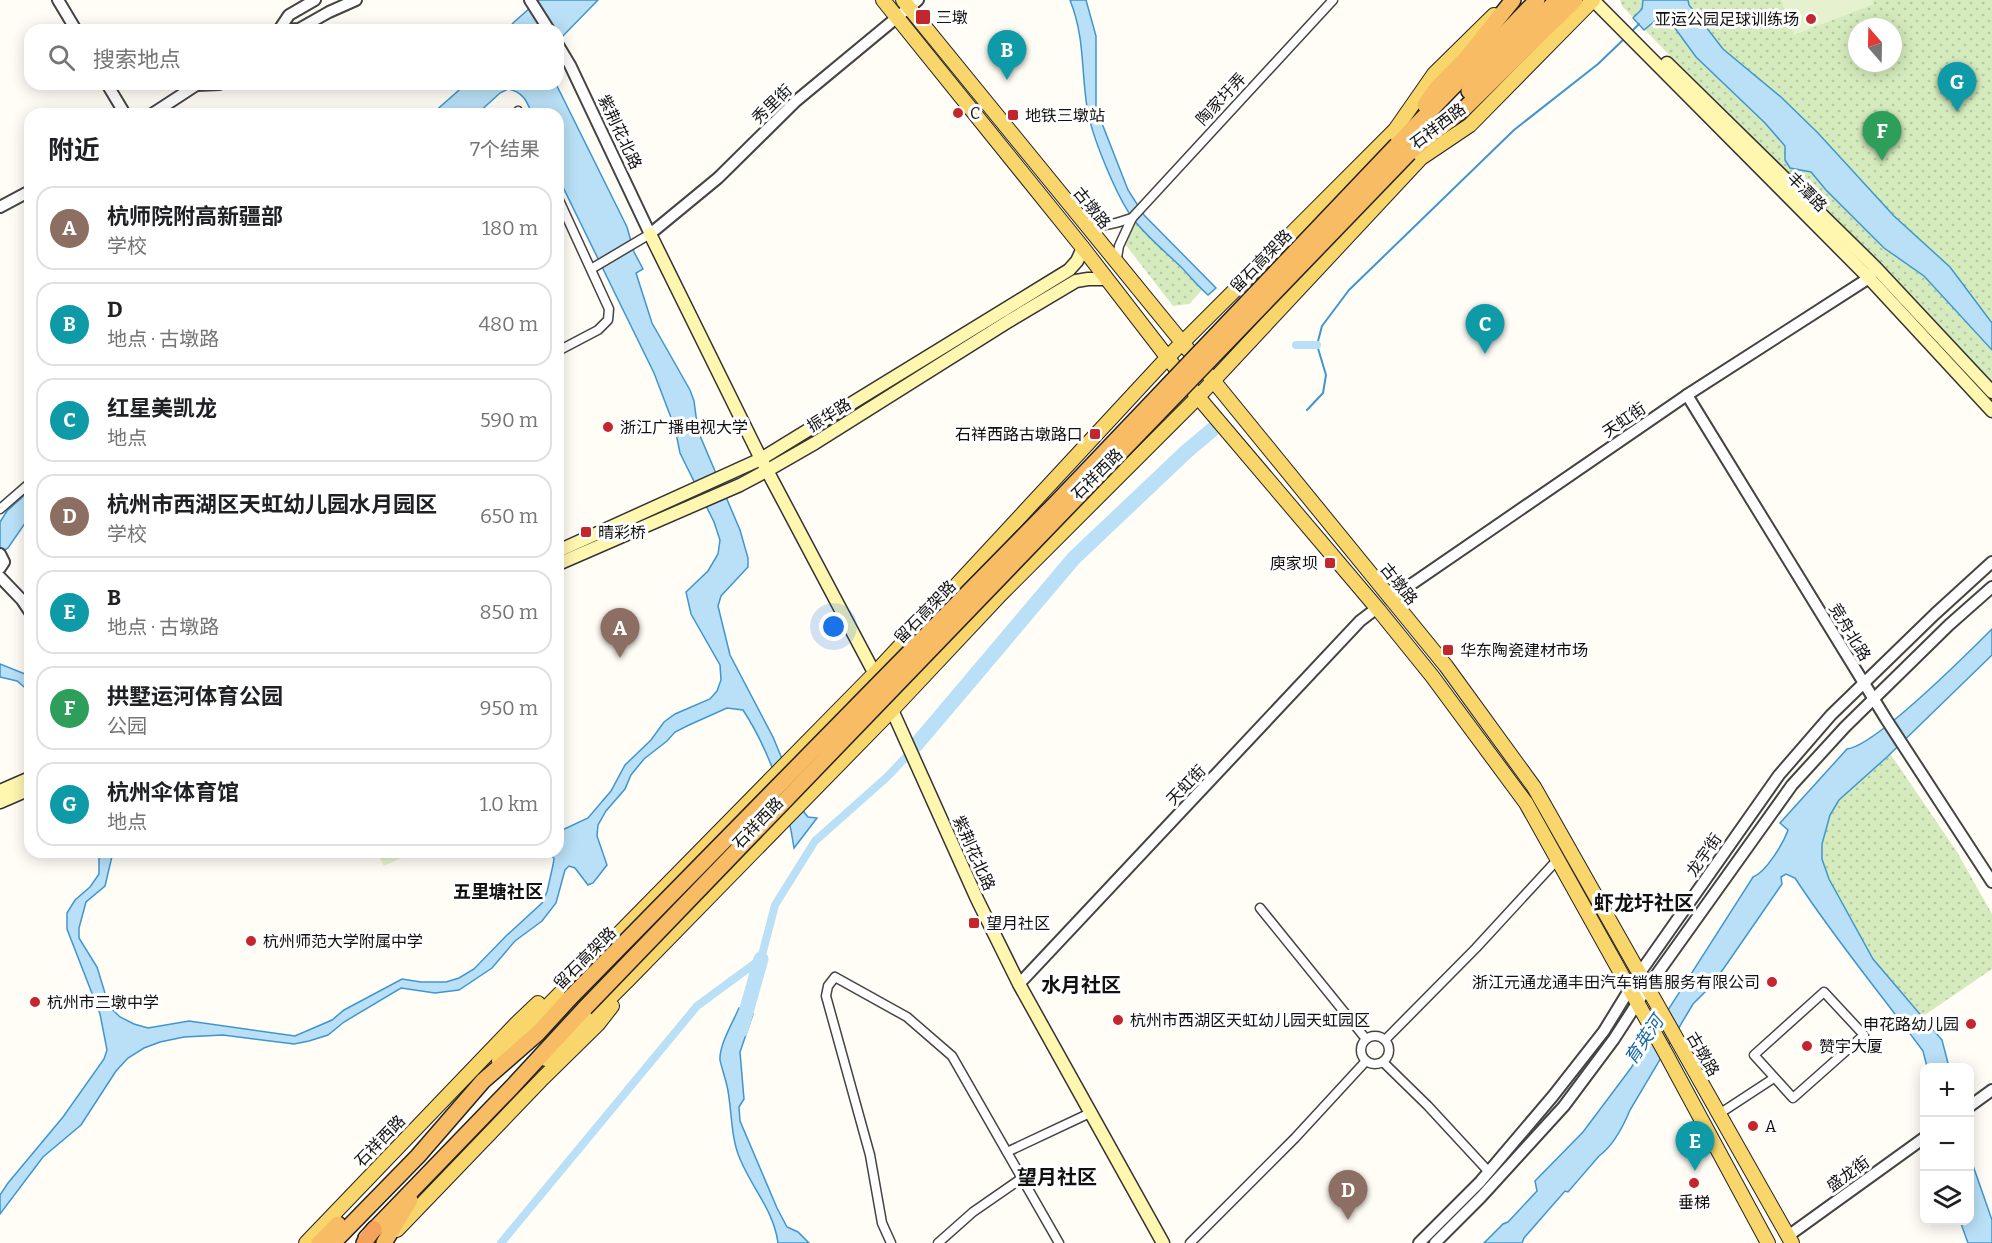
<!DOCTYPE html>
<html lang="zh">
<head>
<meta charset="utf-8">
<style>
	:root { --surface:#fff; --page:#f6f6f6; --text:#202124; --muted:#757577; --line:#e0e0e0; --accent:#c4262e }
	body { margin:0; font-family:Bitter,"Noto Sans SC",serif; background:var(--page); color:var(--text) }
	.controls { position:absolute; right:18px; bottom:18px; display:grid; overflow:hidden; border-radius:12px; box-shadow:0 3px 15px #0003 }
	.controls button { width:54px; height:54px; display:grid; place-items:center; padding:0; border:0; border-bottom:2px solid var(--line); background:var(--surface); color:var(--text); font:30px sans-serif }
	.compass { position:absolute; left:1848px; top:18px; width:54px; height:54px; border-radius:50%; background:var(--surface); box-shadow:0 3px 15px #0003; rotate:340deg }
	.you { position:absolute; left:834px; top:627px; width:21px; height:21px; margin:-15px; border:4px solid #fff; border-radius:50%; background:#1a73e8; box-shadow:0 0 0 9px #1a73e833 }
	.badge { display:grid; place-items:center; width:39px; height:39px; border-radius:50%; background:var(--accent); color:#fff; font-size:20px; font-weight:700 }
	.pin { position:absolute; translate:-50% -50px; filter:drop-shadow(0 2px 3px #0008) }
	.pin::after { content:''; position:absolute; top:32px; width:21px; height:18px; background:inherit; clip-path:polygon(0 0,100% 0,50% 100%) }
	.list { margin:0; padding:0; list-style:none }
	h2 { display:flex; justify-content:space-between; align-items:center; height:78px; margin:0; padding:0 24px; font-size:26px }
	h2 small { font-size:20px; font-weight:400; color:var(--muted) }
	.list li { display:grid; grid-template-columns:39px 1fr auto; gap:18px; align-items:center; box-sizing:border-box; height:84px; margin:0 12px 12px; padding:0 12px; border:2px solid var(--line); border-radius:18px }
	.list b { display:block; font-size:22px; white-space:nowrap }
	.list p { margin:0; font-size:20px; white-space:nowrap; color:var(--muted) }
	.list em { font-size:20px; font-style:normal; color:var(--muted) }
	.icon { flex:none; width:33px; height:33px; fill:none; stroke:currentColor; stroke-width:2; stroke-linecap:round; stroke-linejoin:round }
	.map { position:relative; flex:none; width:1992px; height:1243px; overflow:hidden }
	.search { position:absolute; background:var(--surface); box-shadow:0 3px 15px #0003; left:24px; top:24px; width:540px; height:66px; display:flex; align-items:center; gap:15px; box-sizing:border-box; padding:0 21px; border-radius:18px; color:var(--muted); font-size:22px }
	.panel { position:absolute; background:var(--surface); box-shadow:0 3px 15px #0003; left:24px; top:108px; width:540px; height:750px; border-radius:18px }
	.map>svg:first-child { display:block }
	.park { fill:url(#park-dots); fill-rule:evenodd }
	.pitch { fill:#e6f2cf }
	.water { fill:#b9e0f7; stroke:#3f96cf; stroke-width:1.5 }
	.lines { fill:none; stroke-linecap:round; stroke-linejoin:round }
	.stream { stroke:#3f96cf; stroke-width:2 }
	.canal { stroke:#b9e0f7; stroke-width:8 }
	.river { stroke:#b9e0f7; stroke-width:15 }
	.minor-casing { stroke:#444; stroke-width:11 }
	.tertiary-casing { stroke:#444; stroke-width:14 }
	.secondary-casing { stroke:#333; stroke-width:15 }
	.primary-casing { stroke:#222; stroke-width:16 }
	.trunk-casing { stroke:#222; stroke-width:18 }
	.motorway-casing { stroke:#222; stroke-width:18 }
	.minor { stroke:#fff; stroke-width:8 }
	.tertiary { stroke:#fff; stroke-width:10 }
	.secondary { stroke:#fff6b0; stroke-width:12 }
	.primary { stroke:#f9d66b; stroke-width:14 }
	.trunk { stroke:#f7bc64; stroke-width:15 }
	.motorway { stroke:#f5a25d; stroke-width:15 }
	.trunk-bridge-casing { stroke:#222; stroke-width:18; stroke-linecap:butt }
	.trunk-bridge { stroke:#f7bc64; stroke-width:15 }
	.poi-dot { fill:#c4262e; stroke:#fff; stroke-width:2 }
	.labels { text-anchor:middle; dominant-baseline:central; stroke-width:6; stroke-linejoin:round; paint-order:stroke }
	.poi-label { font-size:16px; fill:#111; stroke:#fff; text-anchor:start }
	.street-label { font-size:16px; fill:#111; stroke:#fff }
	.neighbourhood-label { font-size:18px; font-weight:bold; fill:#111; stroke:#fff }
	.water-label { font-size:18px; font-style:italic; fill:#1768a6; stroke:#fff }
	.quarter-label { font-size:20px; font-weight:bold; fill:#111; stroke:#fff }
</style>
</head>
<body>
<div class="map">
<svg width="1992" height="1243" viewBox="0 0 1992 1243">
	<defs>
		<pattern id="park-dots" width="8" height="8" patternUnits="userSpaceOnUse" patternTransform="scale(1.5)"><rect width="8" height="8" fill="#d5ebbd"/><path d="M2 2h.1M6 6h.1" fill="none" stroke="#b6c8a1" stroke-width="1.8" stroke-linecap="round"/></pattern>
	</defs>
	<rect width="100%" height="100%" fill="#fffdf5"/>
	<!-- park -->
	<g class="park">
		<path d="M1620,0H1992V390L1622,6ZM1857,27H1893V63H1857Z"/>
		<path d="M1135,221L1202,290L1189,304L1173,306L1125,244L1126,232Z"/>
		<path d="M1883,743L1957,852L1992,914V969L1913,1023L1793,843Z"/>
	</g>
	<!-- pitch -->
	<g class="pitch">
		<path d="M1781,0H1872L1874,4L1794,35Z"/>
		<path d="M377,852H413L384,866Z"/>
	</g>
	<!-- water -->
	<g class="water">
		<path d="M539,0H598L558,41V30H508L513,23Z"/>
		<path d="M1070,0H1086L1096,36V108L1128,190L1144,215L1216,288L1208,295C1199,287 1191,278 1183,269C1167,253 1148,238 1134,220C1117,198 1091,135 1087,107C1081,69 1085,38 1070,0Z"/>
		<path d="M1643,0H1688L1689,5L1723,49L1781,97L1818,133L1894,216L1950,267L1992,323V350L1924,276L1884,248L1826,190L1811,172L1790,168L1785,160V146L1765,123L1696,57L1672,24L1665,20H1656L1644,30L1633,18L1642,9Z"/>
		<path d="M466,84H556L627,227L634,252L643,269L636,273L652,323L690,390L694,401L698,431L740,530L748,558V567L721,596L718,606L730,655L773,737L804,812L808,817L817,818L794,848C788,804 768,748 743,710L727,708L689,725L675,732L667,741L644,759L631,775L625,789L606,811L598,825L597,836L607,865L593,883L588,885L575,868L569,866L565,870L556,903L542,921L515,941L492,968L459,990L435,993L401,988L344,1022L328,1035L309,1041L294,1044L223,1035L184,1037L160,1042L144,1048L128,1058L116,1071L81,1125L43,1157L0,1214V1195L8,1183L63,1117L104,1059L107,1050L100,1014L67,929V913L75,900L90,887L99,874V852H113L105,886L86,902L79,928V938L97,967L109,1006L120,1017L134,1024L148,1028L189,1021L295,1036L332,1020L344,1010L402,979L421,982H446L459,978L474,969L506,936L542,903L547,892L553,865L554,859L550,852H558V832L588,818L611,791L625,765L651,740L664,722L675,714L710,699L717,691L721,680L720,665L691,614L686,592L708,571L718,554L720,540L714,522L680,453L675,428L654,373L558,177V114H532C527,101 523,92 508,89L500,93L477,114H432Z"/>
		<path d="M30,490V516L8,548L0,553V522L7,511Z"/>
		<path d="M1992,629V655L1887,757L1839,800L1830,815L1822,844V859L1829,879L1873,959L1942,1040L1949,1067H1927L1923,1051C1880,993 1834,938 1795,878L1786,874L1781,877L1782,884L1724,968L1710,987L1693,1004L1630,1110C1623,1127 1614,1145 1599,1156L1568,1192L1565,1191L1524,1238L1522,1243H1484L1503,1224L1508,1222L1537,1191L1535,1181L1583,1132L1631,1068L1753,877C1766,872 1783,844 1788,830L1780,823L1847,749C1875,746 1968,653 1992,629Z"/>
		<path d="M0,664L30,676V692L17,681L0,677Z"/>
		<path d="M739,1008L753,1014L740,1052L744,1099L739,1107L740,1121L777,1208L787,1227L798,1232L809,1243H778C774,1211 752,1188 740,1159C731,1138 732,1114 728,1091C727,1083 721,1066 720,1060C719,1045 733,1022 739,1008Z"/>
		<path d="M1970,1157L1992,1220V1243H1968L1960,1221L1970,1220Z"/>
	</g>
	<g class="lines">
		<!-- stream -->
		<g class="stream">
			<path d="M1630,33L1639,24"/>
			<path d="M1307,410L1323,393L1326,375L1317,345L1322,326L1349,290L1514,130L1598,64L1624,39"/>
		</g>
		<!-- canal -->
		<g class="canal">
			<path d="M1296,345H1317"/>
			<path d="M501,1243L697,1006L761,959L775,905L815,841L887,777L906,757"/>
		</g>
		<!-- river -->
		<g class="river">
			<path d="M916,745L1074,558L1187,451L1212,430"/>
			<path d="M741,1030L761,959"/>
		</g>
		<defs>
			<g id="minor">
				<path d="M518,111L520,114"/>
				<path d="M558,198L609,309L608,320L598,330L558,351"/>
				<path d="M1084,220C1105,229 1112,224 1132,218"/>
				<path d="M1116,263L1119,246L1132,218L1333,0"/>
				<path d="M591,269L650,234"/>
				<path d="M0,509L30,483"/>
				<path d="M1260,908L1366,1039"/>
				<path d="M1824,992L1864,1035L1793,1098L1754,1055Z"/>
				<circle cx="1375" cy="1050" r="14"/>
				<path d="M1385,1040L1476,948L1558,859"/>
				<path d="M1383,1062L1428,1106L1489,1172"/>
				<path d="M1719,1114L1774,1078"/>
				<path d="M1007,1152L1090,1113"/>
				<path d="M891,1243L882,1223L870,1155L826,996L828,986L835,977L907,1017L952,1056L1059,1243"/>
				<path d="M938,1243L973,1212L1022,1178"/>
				<path d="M1190,1243L1295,1138L1366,1061"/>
			</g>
			<g id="tertiary">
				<path d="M58,0L76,30"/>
				<path d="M530,0L549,30"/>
				<path d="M279,30L289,15L315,0"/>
				<path d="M281,30L299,29L329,12L356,0"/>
				<path d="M558,45L570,65L650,234L718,178L796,101L918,0"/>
				<path d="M107,84L125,114"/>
				<path d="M197,85L219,84"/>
				<path d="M152,114L198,84"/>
				<path d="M0,207L30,191"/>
				<path d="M1687,395L1886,719L1992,882"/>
				<path d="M0,554L4,562L0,568"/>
				<path d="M0,577L22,600L30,612"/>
				<path d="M1390,599L1687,395L1869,278L1872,273"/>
				<path d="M1019,984L1360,621L1377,608"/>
				<path d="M1970,1106L1992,1090"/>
				<path d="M1788,1236L1924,1138"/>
				<path d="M1419,1243L1480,1182L1553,1096L1604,1031L1639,974L1779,775L1831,715L1935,614L1992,562"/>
				<path d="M1435,1243L1481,1197L1564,1106L1614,1039L1647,988L1792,785L1845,727L1949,625L1992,587"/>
			</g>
			<g id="secondary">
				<path d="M1593,0L1869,278L1992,411"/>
				<path d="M1667,63L1876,268L1992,392"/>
				<path d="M650,234L761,459L878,680"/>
				<path d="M558,551L761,459L1069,270L1077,261L1083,248"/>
				<path d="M558,564L740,485L768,470L815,443L1009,321L1076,281L1088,279H1107"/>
				<path d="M888,701L977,899L1019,984L1163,1243"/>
				<path d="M0,791L30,778"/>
				<path d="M0,802L30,789"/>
			</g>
			<g id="primary">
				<path d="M883,0L1083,248L1198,397L1377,608L1432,676L1526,803L1666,1054L1768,1243"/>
				<path d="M903,0L1446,666L1534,787L1792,1243"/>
				<path d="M546,1059L569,1039L629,979L893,709L1001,594L1198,397L1421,158L1470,125L1593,0"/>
				<path d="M499,1061L528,1026L874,674L1167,358L1395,130L1434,74L1494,15"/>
				<path d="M397,1230L543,1078L598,1024L612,1006"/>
				<path d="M306,1243L518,1022L538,1003"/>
			</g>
			<g id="trunk">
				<path d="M1469,91L1557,0"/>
				<path d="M1425,105L1436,89L1467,57L1513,0"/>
				<path d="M1397,145L1537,0"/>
				<path d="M1409,153L1466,107L1575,0"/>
				<path d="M366,1238L512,1087L585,1008"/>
				<path d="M319,1243L338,1224"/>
				<path d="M333,1243L418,1156L483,1081L538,1033L570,998"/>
				<path d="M384,1243L410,1200"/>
			</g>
			<path id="motorway" d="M364,1243L374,1229"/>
		</defs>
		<!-- minor casing -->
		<use href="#minor" class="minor-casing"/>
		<!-- tertiary casing -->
		<use href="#tertiary" class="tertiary-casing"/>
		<!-- secondary casing -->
		<use href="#secondary" class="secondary-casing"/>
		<!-- primary casing -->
		<use href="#primary" class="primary-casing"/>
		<!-- trunk casing -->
		<use href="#trunk" class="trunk-casing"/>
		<!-- motorway casing -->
		<use href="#motorway" class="motorway-casing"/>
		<!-- minor -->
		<use href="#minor" class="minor"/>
		<!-- tertiary -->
		<use href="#tertiary" class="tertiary"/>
		<!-- secondary -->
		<use href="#secondary" class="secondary"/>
		<!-- primary -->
		<use href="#primary" class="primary"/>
		<!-- trunk -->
		<use href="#trunk" class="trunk"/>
		<!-- motorway -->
		<use href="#motorway" class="motorway"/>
		<defs>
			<g id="trunk-bridge">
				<path d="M570,998L1057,502L1397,145"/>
				<path d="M585,1008L1409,153"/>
			</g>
		</defs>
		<!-- trunk-bridge casing -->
		<use href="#trunk-bridge" class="trunk-bridge-casing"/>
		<!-- trunk-bridge -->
		<use href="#trunk-bridge" class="trunk-bridge"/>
	</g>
	<!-- markers -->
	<g class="poi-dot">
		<rect x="915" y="9" width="16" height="16" rx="3"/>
		<circle cx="1811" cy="19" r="6"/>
		<circle cx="958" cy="113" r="6"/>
		<rect x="1007" y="109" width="12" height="12" rx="3"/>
		<circle cx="608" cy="427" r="6"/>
		<rect x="1089" y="428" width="12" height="12" rx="3"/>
		<rect x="580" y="526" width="12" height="12" rx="3"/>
		<rect x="1324" y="557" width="12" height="12" rx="3"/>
		<rect x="1442" y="644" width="12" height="12" rx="3"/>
		<rect x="968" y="917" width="12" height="12" rx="3"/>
		<circle cx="251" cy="941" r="6"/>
		<circle cx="1772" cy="982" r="6"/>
		<circle cx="35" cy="1002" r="6"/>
		<circle cx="1118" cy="1020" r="6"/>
		<circle cx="1971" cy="1024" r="6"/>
		<circle cx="1807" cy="1046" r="6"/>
		<circle cx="1753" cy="1126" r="6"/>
		<circle cx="1694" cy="1183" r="6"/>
	</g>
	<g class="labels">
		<!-- poi labels -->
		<g class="poi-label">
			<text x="936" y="17">三墩</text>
			<text x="1799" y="19" text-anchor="end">亚运公园足球训练场</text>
			<text x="970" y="113">C</text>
			<text x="1025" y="115">地铁三墩站</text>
			<text x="620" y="427">浙江广播电视大学</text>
			<text x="1083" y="434" text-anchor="end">石祥西路古墩路口</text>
			<text x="598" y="532">晴彩桥</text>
			<text x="1318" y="563" text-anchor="end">庾家坝</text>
			<text x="1460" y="650">华东陶瓷建材市场</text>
			<text x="986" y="923">望月社区</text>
			<text x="263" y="941">杭州师范大学附属中学</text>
			<text x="1760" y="982" text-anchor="end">浙江元通龙通丰田汽车销售服务有限公司</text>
			<text x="47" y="1002">杭州市三墩中学</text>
			<text x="1130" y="1020">杭州市西湖区天虹幼儿园天虹园区</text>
			<text x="1959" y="1024" text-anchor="end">申花路幼儿园</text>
			<text x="1819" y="1046">赞宇大厦</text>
			<text x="1765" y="1126">A</text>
			<text x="1694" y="1202" text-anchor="middle">垂梯</text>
		</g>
		<!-- street labels -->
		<g class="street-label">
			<text transform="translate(1221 99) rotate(-47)">陶家圩弄</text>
			<text transform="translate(772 104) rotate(-44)">秀里街</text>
			<text transform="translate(1438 126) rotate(-37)">石祥西路</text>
			<text transform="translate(620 132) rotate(65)">紫荆花北路</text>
			<text transform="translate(1807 192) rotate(45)">丰潭路</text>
			<text transform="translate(1092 208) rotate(51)">古墩路</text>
			<text transform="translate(1261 261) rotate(-46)">留石高架路</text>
			<text transform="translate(829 415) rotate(-32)">振华路</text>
			<text transform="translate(1624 420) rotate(-34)">天虹街</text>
			<text transform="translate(1097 474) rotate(-45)">石祥西路</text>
			<text transform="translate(1399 584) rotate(51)">古墩路</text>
			<text transform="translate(925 612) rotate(-46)">留石高架路</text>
			<text transform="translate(1850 632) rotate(59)">竞舟北路</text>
			<text transform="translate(1186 785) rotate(-46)">天虹街</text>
			<text transform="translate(758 823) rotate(-46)">石祥西路</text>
			<text transform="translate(974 853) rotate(66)">紫荆花北路</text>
			<text transform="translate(1704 855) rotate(-55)">龙宇街</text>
			<text transform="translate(585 958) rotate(-45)">留石高架路</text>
			<text transform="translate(1703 1054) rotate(60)">古墩路</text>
			<text transform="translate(380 1141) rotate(-46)">石祥西路</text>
			<text transform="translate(1848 1174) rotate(-36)">盛龙街</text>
		</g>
		<!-- neighbourhood labels -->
		<g class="neighbourhood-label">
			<text x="498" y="892">五里塘社区</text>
		</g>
		<!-- water labels -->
		<g class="water-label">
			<text transform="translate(1644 1040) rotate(-56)">育英河</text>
		</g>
		<!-- quarter labels -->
		<g class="quarter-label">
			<text x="1644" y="903">虾龙圩社区</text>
			<text x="1081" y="985">水月社区</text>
			<text x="1057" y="1177">望月社区</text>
		</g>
	</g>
</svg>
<div class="controls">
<button>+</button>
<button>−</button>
<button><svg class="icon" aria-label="layers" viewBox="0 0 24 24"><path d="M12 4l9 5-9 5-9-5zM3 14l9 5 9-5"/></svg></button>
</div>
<svg class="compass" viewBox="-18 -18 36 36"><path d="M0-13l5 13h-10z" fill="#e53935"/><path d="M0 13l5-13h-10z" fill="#757577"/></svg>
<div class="you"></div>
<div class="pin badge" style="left:620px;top:658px;background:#8d6e63">A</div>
<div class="pin badge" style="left:1007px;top:80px;background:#0f9aa8">B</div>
<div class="pin badge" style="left:1485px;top:354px;background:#0f9aa8">C</div>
<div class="pin badge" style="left:1348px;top:1220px;background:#8d6e63">D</div>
<div class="pin badge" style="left:1695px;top:1171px;background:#0f9aa8">E</div>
<div class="pin badge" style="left:1882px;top:161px;background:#2e9e5b">F</div>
<div class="pin badge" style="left:1957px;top:112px;background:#0f9aa8">G</div>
<div class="search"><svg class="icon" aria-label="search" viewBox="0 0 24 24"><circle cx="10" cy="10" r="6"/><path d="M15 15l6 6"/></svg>搜索地点</div>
<section class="panel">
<h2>附近<small>7个结果</small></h2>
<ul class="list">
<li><span class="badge" style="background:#8d6e63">A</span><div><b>杭师院附高新疆部</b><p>学校</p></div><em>180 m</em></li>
<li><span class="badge" style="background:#0f9aa8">B</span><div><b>D</b><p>地点 · 古墩路</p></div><em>480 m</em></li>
<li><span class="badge" style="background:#0f9aa8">C</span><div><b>红星美凯龙</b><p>地点</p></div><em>590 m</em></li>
<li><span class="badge" style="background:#8d6e63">D</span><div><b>杭州市西湖区天虹幼儿园水月园区</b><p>学校</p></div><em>650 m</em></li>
<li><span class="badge" style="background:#0f9aa8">E</span><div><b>B</b><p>地点 · 古墩路</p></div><em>850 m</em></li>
<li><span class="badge" style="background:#2e9e5b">F</span><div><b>拱墅运河体育公园</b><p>公园</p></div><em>950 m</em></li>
<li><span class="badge" style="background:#0f9aa8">G</span><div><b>杭州伞体育馆</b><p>地点</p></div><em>1.0 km</em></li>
</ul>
</section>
</div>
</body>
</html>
